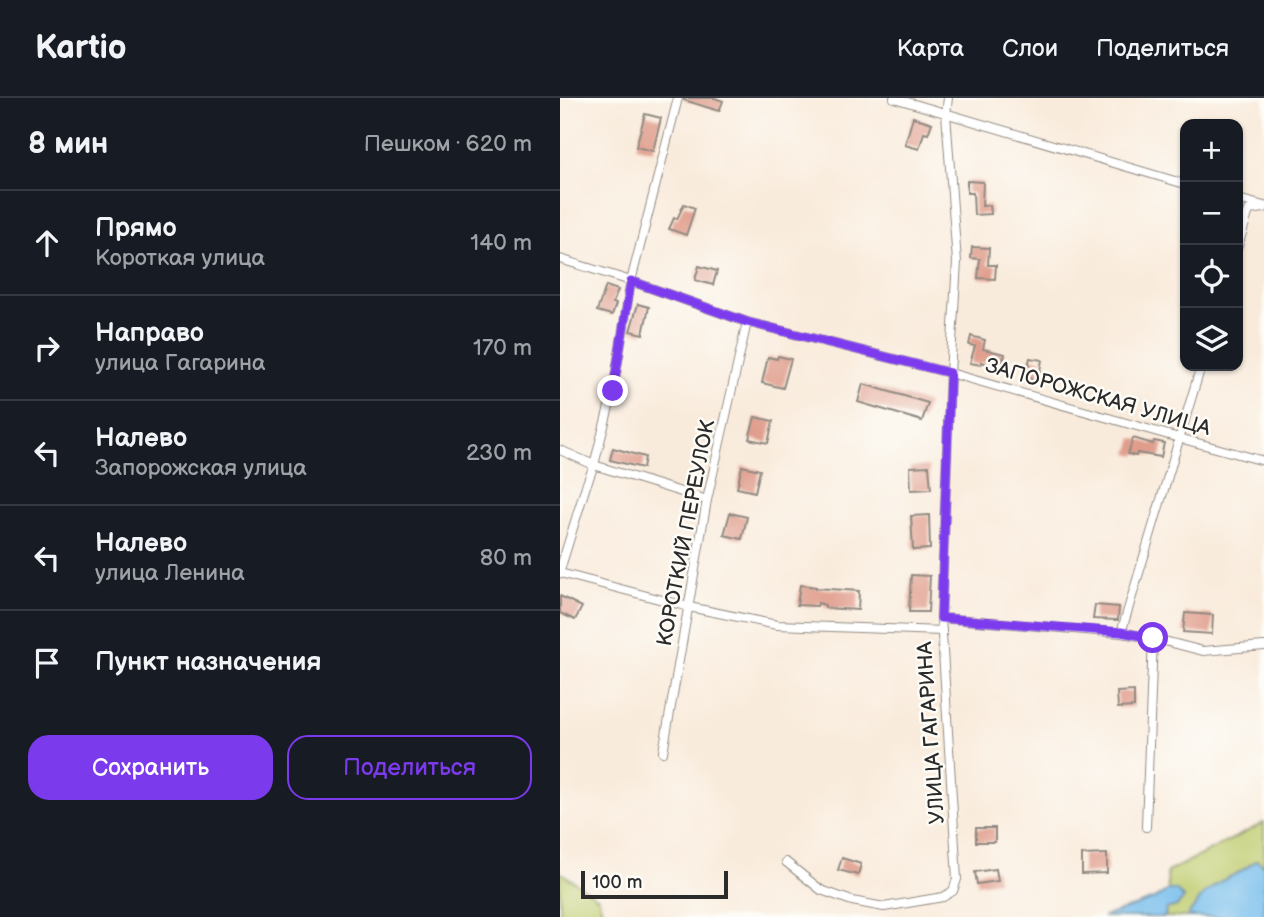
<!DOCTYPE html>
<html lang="ru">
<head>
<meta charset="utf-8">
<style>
	:root { --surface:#171b24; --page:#242831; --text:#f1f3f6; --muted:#9ea1a6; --line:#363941; --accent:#7c3aed }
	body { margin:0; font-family:"Balsamiq Sans",sans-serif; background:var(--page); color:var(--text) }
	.controls { position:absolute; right:21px; top:21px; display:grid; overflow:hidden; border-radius:14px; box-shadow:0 2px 5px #0004 }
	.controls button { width:63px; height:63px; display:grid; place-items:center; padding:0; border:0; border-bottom:2px solid var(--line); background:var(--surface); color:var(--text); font:35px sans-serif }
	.scale { position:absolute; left:21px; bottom:18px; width:147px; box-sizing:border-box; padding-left:7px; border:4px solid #2b2b2b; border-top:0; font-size:19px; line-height:24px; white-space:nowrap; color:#2b2b2b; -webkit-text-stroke:5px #fdfcf7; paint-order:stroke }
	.stop { position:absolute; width:21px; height:21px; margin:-16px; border:5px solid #7c3aed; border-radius:50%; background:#fff }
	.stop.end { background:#7c3aed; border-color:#fff; box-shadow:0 2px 7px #0008 }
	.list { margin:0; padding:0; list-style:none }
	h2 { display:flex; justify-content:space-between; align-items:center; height:91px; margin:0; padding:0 28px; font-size:30px }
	h2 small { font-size:23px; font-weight:400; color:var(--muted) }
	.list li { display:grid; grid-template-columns:46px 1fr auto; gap:21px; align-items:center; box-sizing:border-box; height:105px; padding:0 28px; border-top:2px solid var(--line) }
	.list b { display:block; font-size:26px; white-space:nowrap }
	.list p { margin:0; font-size:23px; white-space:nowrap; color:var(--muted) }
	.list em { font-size:23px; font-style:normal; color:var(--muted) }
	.actions { display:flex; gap:14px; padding:21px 28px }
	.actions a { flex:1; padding:16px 0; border:2px solid var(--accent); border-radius:21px; text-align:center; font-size:24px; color:var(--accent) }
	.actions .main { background:var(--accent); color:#fff }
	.icon { flex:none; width:38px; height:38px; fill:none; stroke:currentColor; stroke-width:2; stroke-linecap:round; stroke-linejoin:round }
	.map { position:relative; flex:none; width:704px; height:819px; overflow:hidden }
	header { display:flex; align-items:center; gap:42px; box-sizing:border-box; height:98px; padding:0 35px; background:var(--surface); border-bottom:2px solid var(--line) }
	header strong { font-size:33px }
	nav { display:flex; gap:38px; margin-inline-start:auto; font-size:24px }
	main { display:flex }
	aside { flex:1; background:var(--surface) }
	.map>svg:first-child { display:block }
	.green { fill:#bfcc6e; stroke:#757c4c; stroke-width:2 }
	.water { fill:#73bcec; stroke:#4f748c; stroke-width:2 }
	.building { fill:#e09d8c }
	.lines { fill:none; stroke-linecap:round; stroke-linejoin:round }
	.minor-casing { stroke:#928b83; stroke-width:10 }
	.minor { stroke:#fff; stroke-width:8 }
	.route { stroke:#7c3aed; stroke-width:9 }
	.labels { text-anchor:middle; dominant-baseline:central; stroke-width:5; stroke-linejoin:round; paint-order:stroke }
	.street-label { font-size:21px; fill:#2b2b2b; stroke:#fdfcf7 }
</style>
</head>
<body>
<header>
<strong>Kartio</strong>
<nav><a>Карта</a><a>Слои</a><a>Поделиться</a></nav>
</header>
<main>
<aside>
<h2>8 мин<small>Пешком · 620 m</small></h2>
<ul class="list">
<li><svg class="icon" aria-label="ahead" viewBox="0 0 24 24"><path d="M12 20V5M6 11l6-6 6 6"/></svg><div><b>Прямо</b><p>Короткая улица</p></div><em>140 m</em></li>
<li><svg class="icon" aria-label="right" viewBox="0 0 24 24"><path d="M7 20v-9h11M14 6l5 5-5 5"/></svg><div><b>Направо</b><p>улица Гагарина</p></div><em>170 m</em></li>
<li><svg class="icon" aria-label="left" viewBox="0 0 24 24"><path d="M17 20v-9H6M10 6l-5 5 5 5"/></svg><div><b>Налево</b><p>Запорожская улица</p></div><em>230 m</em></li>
<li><svg class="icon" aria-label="left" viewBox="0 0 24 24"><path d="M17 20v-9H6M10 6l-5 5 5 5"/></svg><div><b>Налево</b><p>улица Ленина</p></div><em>80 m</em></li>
<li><svg class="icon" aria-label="arrive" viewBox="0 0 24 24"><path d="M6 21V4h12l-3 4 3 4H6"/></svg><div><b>Пункт назначения</b></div></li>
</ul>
<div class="actions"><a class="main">Сохранить</a><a>Поделиться</a></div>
</aside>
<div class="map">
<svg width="704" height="819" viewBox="0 0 704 819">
	<rect width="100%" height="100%" fill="#fdfcf7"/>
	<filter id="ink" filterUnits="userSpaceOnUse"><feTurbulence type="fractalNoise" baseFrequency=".0143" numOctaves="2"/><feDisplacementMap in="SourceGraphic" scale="14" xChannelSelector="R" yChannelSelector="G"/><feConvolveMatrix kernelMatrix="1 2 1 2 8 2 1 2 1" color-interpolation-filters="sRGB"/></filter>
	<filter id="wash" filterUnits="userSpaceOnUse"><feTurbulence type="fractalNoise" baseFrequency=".00686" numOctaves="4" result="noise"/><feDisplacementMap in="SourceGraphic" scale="28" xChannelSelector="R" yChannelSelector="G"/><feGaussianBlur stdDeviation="1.57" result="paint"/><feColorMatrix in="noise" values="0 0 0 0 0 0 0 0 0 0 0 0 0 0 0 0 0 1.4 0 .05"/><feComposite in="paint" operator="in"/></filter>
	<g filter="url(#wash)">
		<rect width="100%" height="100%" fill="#f9ebdb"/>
		<!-- green -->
		<g class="green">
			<path d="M704,725V768L697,762L680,774L661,783L643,797L627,819H605L606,811L616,792H608L607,774Z"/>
			<path d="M0,774L39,800L43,819H0Z"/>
		</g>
		<!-- water -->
		<g class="water">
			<path d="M697,762L704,768V819H627L643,797L661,783L680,774Z"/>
			<path d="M608,792H616L624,800L617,808L606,811L605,819H543L594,801Z"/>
		</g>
		<g id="blocks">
			<!-- building -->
			<g class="building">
				<path d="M124,0H155L163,3L159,13L124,2Z"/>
				<path d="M85,16L101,20L93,53L76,49Z"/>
				<path d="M353,19L372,25L368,36L364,35L359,51L345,47Z"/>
				<path d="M407,83L423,84L422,108L430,107L431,116L414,117L413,95H407Z"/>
				<path d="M124,106L135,110L126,137L109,131L114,120L117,121Z"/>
				<path d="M412,149L429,150L428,167H436L435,181L418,180L420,161L411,160Z"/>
				<path d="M139,168L157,173L153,187L135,182Z"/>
				<path d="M46,188L58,192L53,205L56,206L52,217L37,213Z"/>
				<path d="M78,206L89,209L83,236L70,233Z"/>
				<path d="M411,238L425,242L423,251L445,256L441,270L421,264V267L410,265L415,248L409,247Z"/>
				<path d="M218,258L231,261L223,290L202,285L208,259L217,261Z"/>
				<path d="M470,260L482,262L478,283L465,280Z"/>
				<path d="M303,286L368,305L362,323L298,304Z"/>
				<path d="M195,319L213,323L208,345L189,341Z"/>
				<path d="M573,340L593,346L594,343L604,345L601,359L577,355L576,358L568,356Z"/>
				<path d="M53,350L85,359L83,370L50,362Z"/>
				<path d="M182,368L200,372L195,394L177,390Z"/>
				<path d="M369,368L371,391L351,392L350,369Z"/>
				<path d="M170,415L187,419L182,441L164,437Z"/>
				<path d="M369,417L370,451L353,452L351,418Z"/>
				<path d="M351,477L370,478L368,514H349Z"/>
				<path d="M240,487L256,489V490L299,493L298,512L265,510V507L258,505L257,508L237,507Z"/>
				<path d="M0,498L22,509L15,522L0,515Z"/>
				<path d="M535,507L559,509L558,522L533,521Z"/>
				<path d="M625,515L653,517L652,536L623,534Z"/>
				<path d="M574,593V609L558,610L557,594Z"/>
				<rect x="416" y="730" width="19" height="14"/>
				<path d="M547,756V775L522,776V757Z"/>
				<path d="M282,760L301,766L298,777L278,772Z"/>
				<path d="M436,771L438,783L417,786L415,774Z"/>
			</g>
		</g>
	</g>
	<g filter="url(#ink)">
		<use href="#blocks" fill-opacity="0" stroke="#928b83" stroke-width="2"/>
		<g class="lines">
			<defs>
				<g id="minor">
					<path d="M334,0L625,86"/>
					<path d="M678,101L704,108"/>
					<path d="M678,148L689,112L704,110"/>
					<path d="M0,161L71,183L187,224L390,275L619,340L704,363"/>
					<path d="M0,352L34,367L147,402"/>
					<path d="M0,472L26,388L34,367L53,293L71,183L118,0"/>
					<path d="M0,475L129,509L217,527L382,533"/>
					<path d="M381,520L561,535L593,540L643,553L704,548"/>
					<path d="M561,535L641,268"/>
					<path d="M103,654L147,402L187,224"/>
					<path d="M586,729L593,540"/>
					<path d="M226,764L261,792L292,803L324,809L383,799L393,793L397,781L381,520L390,275L397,164L386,16L388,0"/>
				</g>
			</defs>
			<!-- minor casing -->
			<use href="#minor" class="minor-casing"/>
			<!-- minor -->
			<use href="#minor" class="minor"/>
		</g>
	</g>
	<g class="lines" filter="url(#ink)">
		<!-- route -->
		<path class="route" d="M53,293L71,183L187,224L390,275L381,520L561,534L593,540"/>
	</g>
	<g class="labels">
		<!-- street labels -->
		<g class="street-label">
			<text transform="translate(538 299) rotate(16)">ЗАПОРОЖСКАЯ УЛИЦА</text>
			<text transform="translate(126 435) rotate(-79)">КОРОТКИЙ ПЕРЕУЛОК</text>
			<text transform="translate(371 635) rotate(-94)">УЛИЦА ГАГАРИНА</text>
		</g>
	</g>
</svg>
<div class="controls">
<button>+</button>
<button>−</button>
<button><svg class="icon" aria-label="locate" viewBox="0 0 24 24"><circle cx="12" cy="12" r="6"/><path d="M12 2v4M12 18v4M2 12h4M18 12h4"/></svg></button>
<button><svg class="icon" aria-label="layers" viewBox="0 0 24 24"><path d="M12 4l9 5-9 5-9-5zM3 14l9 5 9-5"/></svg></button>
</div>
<div class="scale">100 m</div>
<div class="stop" style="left:593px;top:540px"></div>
<div class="stop end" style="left:53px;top:293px"></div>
</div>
</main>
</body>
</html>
